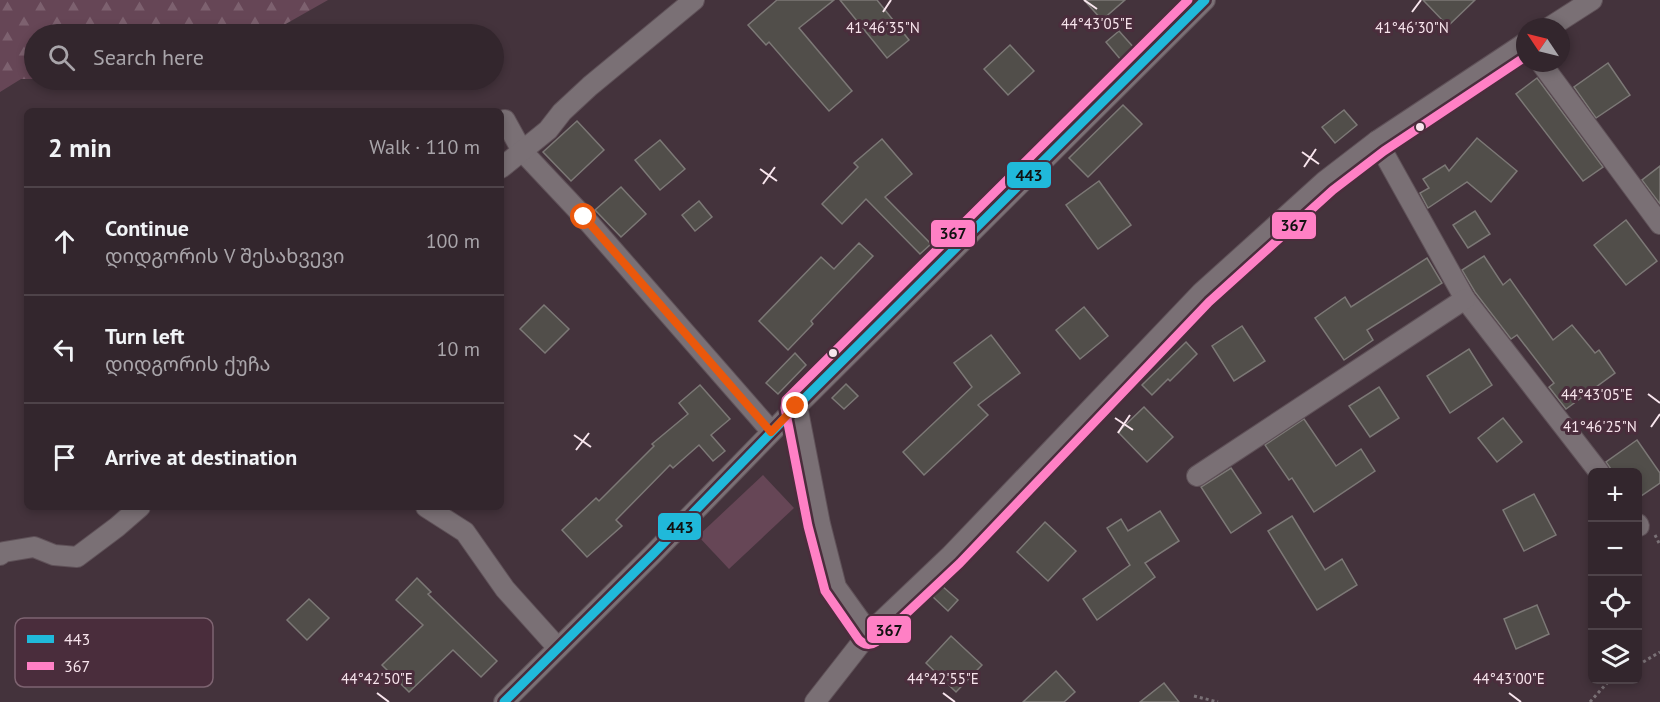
<!DOCTYPE html>
<html lang="en">
<head>
<meta charset="utf-8">
<style>
	:root { --surface:#33262d; --page:#3b2e35; --text:#f1f3f6; --muted:#a9a5aa; --line:#4e4349 }
	body { margin:0; font-family:"PT Sans","Noto Sans Georgian",sans-serif; background:var(--page); color:var(--text) }
	.controls { position:absolute; right:18px; bottom:18px; display:grid; overflow:hidden; border-radius:9px; box-shadow:0 3px 9px #0003 }
	.controls button { width:54px; height:54px; display:grid; place-items:center; padding:0; border:0; border-bottom:2px solid var(--line); background:var(--surface); color:var(--text); font:30px sans-serif }
	.compass { position:absolute; left:1516px; top:18px; width:54px; height:54px; border-radius:50%; background:var(--surface); box-shadow:0 3px 9px #0003; rotate:305deg }
	.stop { position:absolute; width:18px; height:18px; margin:-14px; border:4px solid #ea580c; border-radius:50%; background:#fff }
	.stop.end { background:#ea580c; border-color:#fff; box-shadow:0 2px 6px #0008 }
	.list { margin:0; padding:0; list-style:none }
	h2 { display:flex; justify-content:space-between; align-items:center; height:78px; margin:0; padding:0 24px; font-size:26px }
	h2 small { font-size:20px; font-weight:400; color:var(--muted) }
	.list li { display:grid; grid-template-columns:39px 1fr auto; gap:18px; align-items:center; box-sizing:border-box; height:108px; padding:0 24px; border-top:2px solid var(--line) }
	.list b { display:block; font-size:22px; white-space:nowrap }
	.list p { margin:0; font-size:20px; white-space:nowrap; color:var(--muted) }
	.list em { font-size:20px; font-style:normal; color:var(--muted) }
	.icon { flex:none; width:33px; height:33px; fill:none; stroke:currentColor; stroke-width:2; stroke-linecap:round; stroke-linejoin:round }
	.map { position:relative; flex:none; width:1660px; height:702px; overflow:hidden }
	.search { position:absolute; background:var(--surface); box-shadow:0 3px 9px #0003; left:24px; top:24px; width:480px; height:66px; display:flex; align-items:center; gap:15px; box-sizing:border-box; padding:0 21px; border-radius:33px; color:var(--muted); font-size:22px }
	.panel { position:absolute; background:var(--surface); box-shadow:0 3px 9px #0003; left:24px; top:108px; width:480px; height:402px; border-radius:9px }
	.map>svg:first-child { display:block }
	.forest { fill:url(#forest-firs) }
	.pitch { fill:#664656 }
	.building { fill:#514e4a; stroke:#7c7876; stroke-width:1.5 }
	.lines { fill:none; stroke-linecap:round; stroke-linejoin:round }
	.minor-casing { stroke:#5f5158; stroke-width:22 }
	.path { stroke:#7a7176; stroke-width:3; stroke-dasharray:3 3; stroke-linecap:butt }
	.minor { stroke:#7a7075; stroke-width:20 }
	.bus-1-casing { stroke:#4a2d3c; stroke-width:14 }
	.bus-2-casing { stroke:#4a2d3c; stroke-width:14 }
	.bus-1 { stroke:#20b9da; stroke-width:9 }
	.bus-2 { stroke:#ff80c5; stroke-width:9 }
	.route { stroke:#ea580c; stroke-width:8 }
	.ticks { fill:none; stroke:#f8e5ed; stroke-width:2 }
	.bus-dot { fill:#f8e5ed; stroke:#4a2d3c; stroke-width:2 }
	.key { fill:#4a2d3c; stroke:#7e6471; stroke-width:1.5 }
	.key-label { font-size:16px; fill:#f8e5ed }
	.ticks-label { font-size:15px; text-anchor:middle; fill:#f8e5ed; stroke:#4a2d3c; stroke-width:6; stroke-linejoin:round; paint-order:stroke }
	.line-badge { stroke:#4a2d3c; stroke-width:2 }
	.pale-badge-label { font-size:16px; text-anchor:middle; font-weight:bold; fill:#111 }
</style>
</head>
<body>
<div class="map">
<svg width="1660" height="702" viewBox="0 0 1660 702">
	<defs>
		<pattern id="forest-firs" width="22" height="20" patternUnits="userSpaceOnUse" patternTransform="scale(1.5)"><rect width="22" height="20" fill="#664656"/><path d="M5 1l3.5 6h-7zM16 11l3.5 6h-7z" fill="#7d616f"/></pattern>
	</defs>
	<rect width="100%" height="100%" fill="#44333c"/>
	<!-- forest -->
	<path class="forest" d="M0,0H328L268,34H34V79H21L0,92Z"/>
	<!-- pitch -->
	<path class="pitch" d="M763,475L794,508L729,569L698,536Z"/>
	<!-- building -->
	<g class="building">
		<path d="M777,0H834L799,28L852,91L829,111L769,42L766,45L748,25Z"/>
		<path d="M840,0H877L909,40L887,58Z"/>
		<path d="M1084,0H1125L1102,20Z"/>
		<path d="M1423,0H1475L1448,26Z"/>
		<path d="M1119,31L1135,49L1121,60L1106,42Z"/>
		<path d="M1010,45L1034,71L1008,95L984,69Z"/>
		<path d="M1608,63L1630,95L1596,118L1574,87Z"/>
		<path d="M1537,78L1603,167L1583,181L1516,94Z"/>
		<path d="M1123,105L1142,124L1088,177L1069,158Z"/>
		<path d="M1344,110L1357,125L1335,143L1322,127Z"/>
		<path d="M577,121L604,150L571,181L543,152Z"/>
		<path d="M1477,138L1517,171L1491,202L1467,182L1428,208L1420,193L1429,188L1423,179L1445,165L1449,171Z"/>
		<path d="M882,139L912,174L885,197L931,244L920,254L866,199L842,224L822,204L858,167L854,163Z"/>
		<path d="M660,140L685,169L660,190L635,160Z"/>
		<path d="M1660,166V204L1642,180Z"/>
		<path d="M1099,181L1131,225L1098,249L1066,205Z"/>
		<path d="M621,187L646,214L621,237L595,210Z"/>
		<path d="M699,201L712,217L695,231L682,215Z"/>
		<path d="M1475,211L1490,234L1468,248L1453,225Z"/>
		<path d="M1626,220L1657,261L1626,285L1594,245Z"/>
		<path d="M859,243L873,256L811,321L813,324L788,350L759,321L821,257L834,269Z"/>
		<path d="M1484,256L1503,285L1510,279L1553,340L1572,325L1595,353L1599,350L1615,373L1566,409L1549,387L1554,383L1517,335L1511,339L1475,292L1462,270Z"/>
		<path d="M1427,258L1442,283L1367,330L1373,340L1344,360L1315,318L1345,297L1351,307Z"/>
		<path d="M544,305L569,329L545,353L520,329Z"/>
		<path d="M1084,307L1108,336L1080,359L1056,330Z"/>
		<path d="M1242,326L1265,361L1234,381L1212,346Z"/>
		<path d="M991,335L1020,373L978,405L988,415L924,475L903,452L972,387L954,363Z"/>
		<path d="M1186,342L1197,354L1170,381L1168,379L1152,395L1142,385Z"/>
		<path d="M1469,349L1492,385L1450,413L1427,376Z"/>
		<path d="M795,353L806,365L778,394L766,383Z"/>
		<path d="M846,384L858,396L844,409L832,398Z"/>
		<path d="M700,385L730,419L711,435L725,451L713,461L699,445L673,468L670,465L616,520L622,526L587,557L562,530L596,498L599,501L654,446L652,444L688,414L679,403Z"/>
		<path d="M1379,387L1399,418L1370,437L1349,406Z"/>
		<path d="M1144,407L1173,437L1147,462L1118,432Z"/>
		<path d="M1503,418L1522,442L1497,462L1478,438Z"/>
		<path d="M1304,419L1336,466L1361,449L1375,471L1314,512L1292,478L1289,480L1265,445Z"/>
		<path d="M1637,440L1660,473V483L1638,498V472H1613L1606,462Z"/>
		<path d="M1231,468L1261,513L1231,533L1201,487Z"/>
		<path d="M1534,494L1556,535L1524,551L1503,510Z"/>
		<path d="M1160,511L1179,541L1145,563L1155,577L1097,620L1083,599L1130,565L1107,528L1121,519L1128,531Z"/>
		<path d="M1292,516L1325,570L1342,559L1357,585L1317,610L1268,531Z"/>
		<path d="M1045,522L1076,551L1048,581L1017,552Z"/>
		<path d="M417,578L431,592L428,594L497,661L481,677L453,650L409,692L382,665L423,625L396,600Z"/>
		<path d="M942,586L958,600L948,611L933,597Z"/>
		<path d="M309,599L329,618L307,640L287,620Z"/>
		<path d="M1537,605L1549,634L1516,649L1504,619Z"/>
		<path d="M951,636L982,665L956,692L926,663Z"/>
		<path d="M1056,671L1075,692L1064,702H1023Z"/>
		<path d="M1164,683L1179,702H1140Z"/>
	</g>
	<g class="lines">
		<defs>
			<g id="minor">
				<path d="M1550,27L1592,0"/>
				<path d="M1541,63L1660,224"/>
				<path d="M505,120L522,151L584,217L771,431"/>
				<path d="M1377,141L1465,299L1599,472"/>
				<path d="M501,168L548,130L562,112L590,86L694,0"/>
				<path d="M797,406L820,524L836,587L869,633"/>
				<path d="M1197,476L1465,299"/>
				<path d="M426,507L465,532L505,589L558,648"/>
				<path d="M1638,524L1639,526"/>
				<path d="M0,555L4,552L34,547L54,555L77,557L117,527L140,507"/>
				<path d="M504,702L654,553L797,406L1205,0"/>
				<path d="M815,702L869,633L951,555L1201,293L1325,181L1377,141L1525,43"/>
			</g>
		</defs>
		<!-- minor casing -->
		<use href="#minor" class="minor-casing"/>
		<!-- path -->
		<g class="path">
			<path d="M1655,535L1660,545"/>
			<path d="M1638,665L1660,652"/>
			<path d="M1194,696L1218,702"/>
			<path d="M1590,702L1608,682L1613,680"/>
		</g>
		<!-- minor -->
		<use href="#minor" class="minor"/>
		<defs>
			<path id="bus-1" d="M504,702L654,553L797,406L1205,0"/>
			<path id="bus-2" d="M1188,0L786,400L785,408L808,526L825,591L859,640C864,645 870,646 876,642L960,563L1209,302L1333,190L1384,151L1525,57"/>
		</defs>
		<!-- bus-1 casing -->
		<use href="#bus-1" class="bus-1-casing"/>
		<!-- bus-2 casing -->
		<use href="#bus-2" class="bus-2-casing"/>
		<!-- bus-1 -->
		<use href="#bus-1" class="bus-1"/>
		<!-- bus-2 -->
		<use href="#bus-2" class="bus-2"/>
	</g>
	<g class="lines">
		<!-- route -->
		<path class="route" d="M584,217L771,432L796,406"/>
	</g>
	<!-- ticks -->
	<path class="ticks" d="M1084,0L1097,9M883,12L891,0M1412,12L1421,0M1302,152L1319,164M1304,167L1316,149M760,169L777,181M763,184L775,167M1648,394L1660,403M1115,418L1133,430M1651,427L1660,414M1118,433L1130,415M574,435L591,447M576,450L589,433M377,693L389,702M943,693L955,702M1509,693L1521,702"/>
	<!-- markers -->
	<g class="bus-dot">
		<circle cx="1420" cy="127" r="5"/>
		<circle cx="833" cy="353" r="5"/>
	</g>
	<!-- legend -->
	<rect x="15" y="618" width="198" height="69" rx="9" class="key"/>
	<rect x="27" y="635" width="27" height="8" fill="#20b9da"/>
	<rect x="27" y="662" width="27" height="8" fill="#ff80c5"/>
	<g class="key-label">
		<text x="64" y="645">443</text>
		<text x="64" y="672">367</text>
	</g>
	<g class="ticks-label">
		<text x="1097" y="29">44°43'05"E</text>
		<text x="883" y="33">41°46'35"N</text>
		<text x="1412" y="33">41°46'30"N</text>
		<text x="1597" y="400">44°43'05"E</text>
		<text x="1600" y="432">41°46'25"N</text>
		<text x="377" y="684">44°42'50"E</text>
		<text x="943" y="684">44°42'55"E</text>
		<text x="1509" y="684">44°43'00"E</text>
	</g>
	<g class="line-badge">
		<rect x="1006" y="161" width="46" height="28" rx="6" fill="#20b9da"/>
		<rect x="1271" y="211" width="46" height="29" rx="6" fill="#ff80c5"/>
		<rect x="930" y="219" width="46" height="29" rx="6" fill="#ff80c5"/>
		<rect x="657" y="512" width="45" height="29" rx="6" fill="#20b9da"/>
		<rect x="866" y="615" width="46" height="29" rx="6" fill="#ff80c5"/>
	</g>
	<g class="pale-badge-label">
		<text x="1029" y="181">443</text>
		<text x="1294" y="231">367</text>
		<text x="953" y="239">367</text>
		<text x="680" y="533">443</text>
		<text x="889" y="636">367</text>
	</g>
</svg>
<div class="controls">
<button>+</button>
<button>−</button>
<button><svg class="icon" aria-label="locate" viewBox="0 0 24 24"><circle cx="12" cy="12" r="6"/><path d="M12 2v4M12 18v4M2 12h4M18 12h4"/></svg></button>
<button><svg class="icon" aria-label="layers" viewBox="0 0 24 24"><path d="M12 4l9 5-9 5-9-5zM3 14l9 5 9-5"/></svg></button>
</div>
<svg class="compass" viewBox="-18 -18 36 36"><path d="M0-13l5 13h-10z" fill="#e53935"/><path d="M0 13l5-13h-10z" fill="#a9a5aa"/></svg>
<div class="stop" style="left:584px;top:217px"></div>
<div class="stop end" style="left:796px;top:406px"></div>
<div class="search"><svg class="icon" aria-label="search" viewBox="0 0 24 24"><circle cx="10" cy="10" r="6"/><path d="M15 15l6 6"/></svg>Search here</div>
<section class="panel">
<h2>2 min<small>Walk · 110 m</small></h2>
<ul class="list">
<li><svg class="icon" aria-label="ahead" viewBox="0 0 24 24"><path d="M12 20V5M6 11l6-6 6 6"/></svg><div><b>Continue</b><p>დიდგორის V შესახვევი</p></div><em>100 m</em></li>
<li><svg class="icon" aria-label="left" viewBox="0 0 24 24"><path d="M17 20v-9H6M10 6l-5 5 5 5"/></svg><div><b>Turn left</b><p>დიდგორის ქუჩა</p></div><em>10 m</em></li>
<li><svg class="icon" aria-label="arrive" viewBox="0 0 24 24"><path d="M6 21V4h12l-3 4 3 4H6"/></svg><div><b>Arrive at destination</b></div></li>
</ul>
</section>
</div>
</body>
</html>
